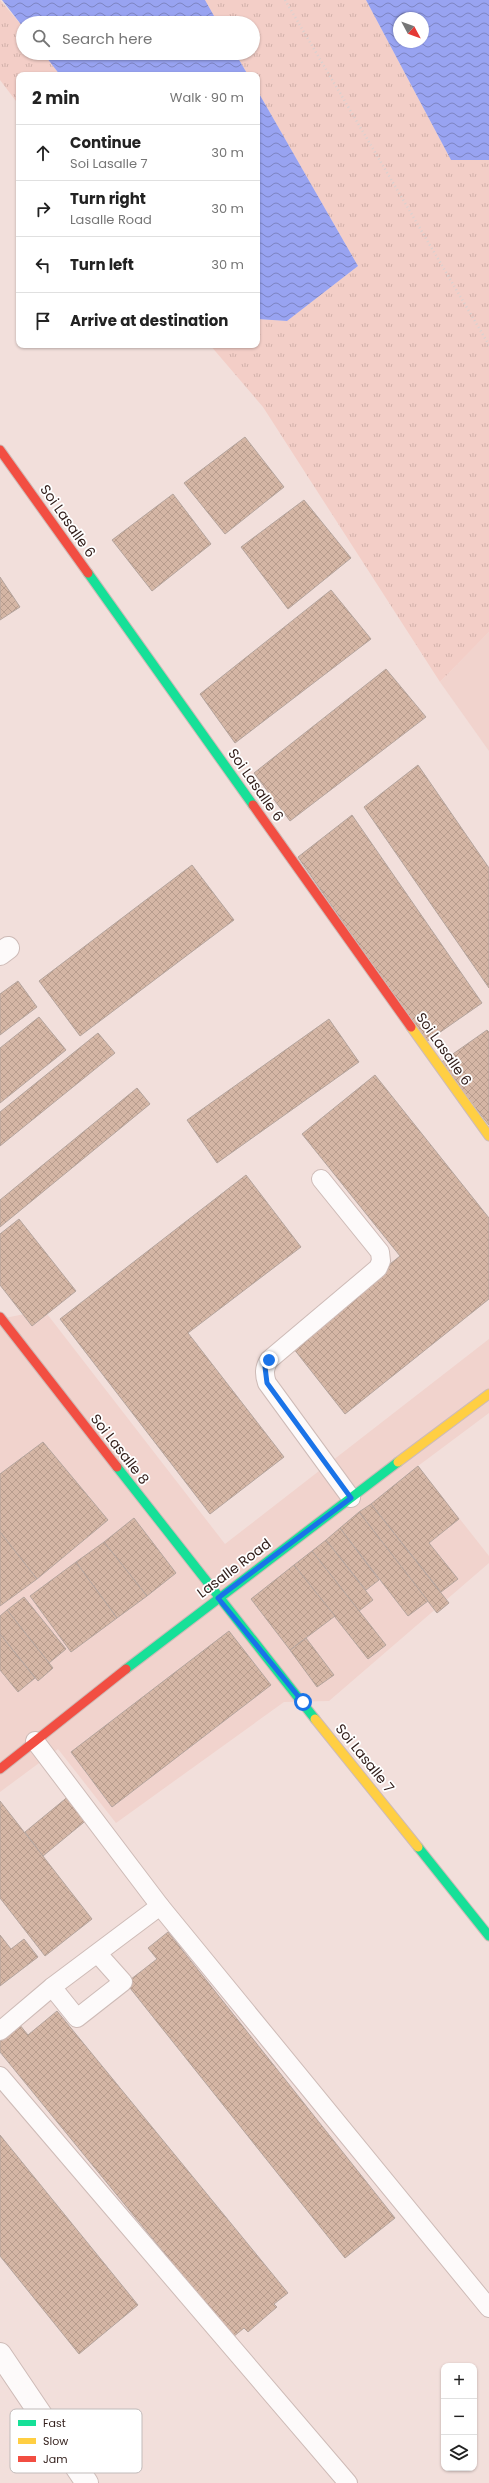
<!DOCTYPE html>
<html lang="en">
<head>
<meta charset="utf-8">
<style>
	:root { --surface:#fff; --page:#f2f2f2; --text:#222; --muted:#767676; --line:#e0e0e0 }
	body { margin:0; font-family:Poppins,sans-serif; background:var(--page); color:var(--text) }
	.controls { position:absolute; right:12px; bottom:12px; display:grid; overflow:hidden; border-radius:8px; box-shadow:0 1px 3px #0004 }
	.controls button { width:36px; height:36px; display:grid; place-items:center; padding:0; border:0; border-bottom:1px solid var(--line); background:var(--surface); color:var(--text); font:20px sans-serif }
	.compass { position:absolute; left:393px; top:12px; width:36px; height:36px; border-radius:50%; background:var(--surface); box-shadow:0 1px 3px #0004; rotate:131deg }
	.stop { position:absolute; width:12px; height:12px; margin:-9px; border:3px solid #1a73e8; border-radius:50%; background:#fff }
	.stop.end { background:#1a73e8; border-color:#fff; box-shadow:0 1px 4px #0008 }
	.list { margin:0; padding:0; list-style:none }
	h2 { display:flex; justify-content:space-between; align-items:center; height:52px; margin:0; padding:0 16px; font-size:17px }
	h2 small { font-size:13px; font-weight:400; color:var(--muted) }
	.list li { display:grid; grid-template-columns:26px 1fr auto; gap:12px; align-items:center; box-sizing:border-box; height:56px; padding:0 16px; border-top:1px solid var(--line) }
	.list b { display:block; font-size:15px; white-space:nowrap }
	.list p { margin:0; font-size:13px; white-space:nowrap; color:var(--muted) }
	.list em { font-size:13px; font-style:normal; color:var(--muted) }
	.icon { flex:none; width:22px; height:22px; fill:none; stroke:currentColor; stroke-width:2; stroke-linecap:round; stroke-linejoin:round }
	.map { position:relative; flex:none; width:489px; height:2483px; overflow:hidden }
	.search { position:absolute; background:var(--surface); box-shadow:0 1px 3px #0004; left:16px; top:16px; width:244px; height:44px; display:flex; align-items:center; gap:10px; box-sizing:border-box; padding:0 14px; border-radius:22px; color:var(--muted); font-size:15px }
	.panel { position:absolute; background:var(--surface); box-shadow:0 1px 3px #0004; left:16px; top:72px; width:244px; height:276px; border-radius:8px }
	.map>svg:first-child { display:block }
	.built { fill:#f1d3cd }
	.grass { fill:url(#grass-tufts) }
	.water { fill:url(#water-waves); fill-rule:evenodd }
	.building { fill:url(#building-cross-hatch); stroke:#b4a49d }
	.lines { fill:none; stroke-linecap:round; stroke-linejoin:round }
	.lane-casing { stroke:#cebbb7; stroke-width:20 }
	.street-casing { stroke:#cebbb7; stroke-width:24 }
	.fast-casing { stroke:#cebbb7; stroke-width:11 }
	.slow-casing { stroke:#cebbb7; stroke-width:11 }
	.jam-casing { stroke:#cebbb7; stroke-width:11 }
	.path { stroke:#d8d1d0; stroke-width:2.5; stroke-dasharray:1 3; stroke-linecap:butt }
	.lane { stroke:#fdfafa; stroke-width:18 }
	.street { stroke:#fdfafa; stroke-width:22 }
	.fast { stroke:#16e098; stroke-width:9 }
	.slow { stroke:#ffcf43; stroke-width:9 }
	.jam { stroke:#f24e42; stroke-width:9 }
	.route { stroke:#1a73e8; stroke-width:5 }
	.labels { text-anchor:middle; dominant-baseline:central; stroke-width:3.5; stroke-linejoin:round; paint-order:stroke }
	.street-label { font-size:14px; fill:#311d19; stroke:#fff }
	.key { fill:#fff; stroke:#c1bbba; stroke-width:1 }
	.key-label { font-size:11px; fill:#311d19 }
</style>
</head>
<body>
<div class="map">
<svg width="489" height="2483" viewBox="0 0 489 2483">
	<defs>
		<pattern id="grass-tufts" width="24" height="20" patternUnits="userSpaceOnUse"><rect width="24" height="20" fill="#f3cec7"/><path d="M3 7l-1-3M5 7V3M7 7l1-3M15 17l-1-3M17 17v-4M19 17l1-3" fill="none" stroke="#d1b0aa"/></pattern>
		<pattern id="water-waves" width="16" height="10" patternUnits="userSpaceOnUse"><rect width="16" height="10" fill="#98a3f1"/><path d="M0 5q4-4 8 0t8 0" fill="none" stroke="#7d84c2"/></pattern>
		<pattern id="building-cross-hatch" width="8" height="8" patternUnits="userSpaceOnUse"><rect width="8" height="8" fill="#d5b6a5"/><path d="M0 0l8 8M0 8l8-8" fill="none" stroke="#b79c8d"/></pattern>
	</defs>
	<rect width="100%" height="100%" fill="#f2dfdb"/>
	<!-- built -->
	<g class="built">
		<path d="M489,632V751L440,682Z"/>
		<path d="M44,1310L225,1544L489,1339V1413L418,1466L489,1556V1563L329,1701L284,1702L116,1823L58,1749L0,1792V1319Z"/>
	</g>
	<!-- grass -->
	<g class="grass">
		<path d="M0,0L23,27V53H43L60,75H19V105L0,80Z"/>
		<path d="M205,0H366L451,160H489V632L440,682L263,407L210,345H257V319L287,321L358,266L257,90V75H248L235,53H253V23H218Z"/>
	</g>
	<!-- water -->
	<g class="water">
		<path d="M2,0H205L218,23H23V27Z"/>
		<path d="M366,0H489V160H451ZM399,18H423V42H399Z"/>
		<path d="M43,53H235L248,75H60Z"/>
		<path d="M257,90L358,266L287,321L257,319Z"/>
	</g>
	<!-- building -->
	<g class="building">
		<path d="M245,437L284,487L225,534L184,483Z"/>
		<path d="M173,494L211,544L152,591L112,540Z"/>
		<path d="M304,500L351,558L288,609L241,547Z"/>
		<path d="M0,577L20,607L0,620Z"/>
		<path d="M331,590L371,639L235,743L200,694Z"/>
		<path d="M386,669L426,717L290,821L254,773Z"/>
		<path d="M418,765L489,868V988L364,807Z"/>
		<path d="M352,815L482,1003L426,1042L298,857Z"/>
		<path d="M192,865L234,920L80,1036L39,981Z"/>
		<path d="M18,981L37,1007L0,1035V994Z"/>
		<path d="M39,1017L66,1050L0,1103V1048Z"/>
		<path d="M329,1019L359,1062L217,1163L187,1120Z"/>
		<path d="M487,1030L489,1032V1125L440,1063Z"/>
		<path d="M98,1033L115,1053L0,1146V1112Z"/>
		<path d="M375,1075L489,1218V1299L345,1414L290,1344L400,1256L302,1134Z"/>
		<path d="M137,1088L150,1104L0,1227V1200Z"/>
		<path d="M246,1175L301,1247L188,1333L284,1457L210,1514L60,1319Z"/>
		<path d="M19,1219L76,1291L32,1326L0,1285V1234Z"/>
		<path d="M43,1442L108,1520L37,1579L0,1532V1474Z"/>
		<path d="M418,1466L459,1519L429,1543L458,1579L441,1592L371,1504Z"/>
		<path d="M371,1504L449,1603L437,1613L359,1512Z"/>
		<path d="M359,1512L428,1601L408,1616L340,1528Z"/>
		<path d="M134,1518L176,1573L147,1596L104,1542Z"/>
		<path d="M340,1528L379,1580L366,1590L326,1540Z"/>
		<path d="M0,1532L37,1579L0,1606Z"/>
		<path d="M326,1540L373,1600L359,1611L312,1551Z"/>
		<path d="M104,1542L147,1596L117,1618L76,1562Z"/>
		<path d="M312,1551L386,1645L368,1659L294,1565Z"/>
		<path d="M76,1562L117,1618L71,1652L30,1596Z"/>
		<path d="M294,1565L335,1616L290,1650L251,1599Z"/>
		<path d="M24,1597L66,1649L49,1663L7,1610Z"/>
		<path d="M7,1610L53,1668L38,1681L0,1634V1616Z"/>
		<path d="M229,1631L271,1685L112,1807L71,1752Z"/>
		<path d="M0,1634L35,1678L18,1692L0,1670Z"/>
		<path d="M306,1638L334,1675L317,1687L290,1650Z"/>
		<path d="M70,1795L89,1818L43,1856L25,1832Z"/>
		<path d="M0,1801L92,1919L45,1956L0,1898Z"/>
		<path d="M168,1932L395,2218L345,2258L126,1983L157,1959L148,1948Z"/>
		<path d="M0,1935L11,1949L24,1939L38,1957L0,1986Z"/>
		<path d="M57,2011L288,2293L274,2304L277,2307L248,2332L244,2328L233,2337L0,2052V2040L19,2024L28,2035Z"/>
		<path d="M0,2135L138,2305L79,2354L0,2256Z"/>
	</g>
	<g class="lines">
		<defs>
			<g id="lane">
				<path d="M321,1179L380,1252L381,1261L378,1268L269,1360C264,1368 264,1374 267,1383L351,1498"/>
				<path d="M35,1741L160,1906L489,2308"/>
				<path d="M52,1987L77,2018L123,1982L98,1954"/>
				<path d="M0,2031L52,1987L160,1906"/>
				<path d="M0,2076L348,2483"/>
			</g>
			<g id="street">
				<path d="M0,954L8,948"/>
				<path d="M0,2354L87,2483"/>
			</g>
			<g id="fast">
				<path d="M88,573L253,805"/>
				<path d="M117,1467L315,1719"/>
				<path d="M126,1669L398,1462"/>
				<path d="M418,1847L489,1936"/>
			</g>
			<g id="slow">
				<path d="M411,1027L489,1136"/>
				<path d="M398,1462L489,1394"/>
				<path d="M315,1719L418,1847"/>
			</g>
			<g id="jam">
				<path d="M0,450L88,573"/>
				<path d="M253,805L411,1027"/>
				<path d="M0,1317L117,1467"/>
				<path d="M0,1769L126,1669"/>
			</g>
		</defs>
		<!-- lane casing -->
		<use href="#lane" class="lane-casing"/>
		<!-- street casing -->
		<use href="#street" class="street-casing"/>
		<!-- fast casing -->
		<use href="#fast" class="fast-casing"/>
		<!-- slow casing -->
		<use href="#slow" class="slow-casing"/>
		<!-- jam casing -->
		<use href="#jam" class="jam-casing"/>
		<!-- path -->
		<path class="path" d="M285,0L489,345"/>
		<!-- lane -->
		<use href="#lane" class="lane"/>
		<!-- street -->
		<use href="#street" class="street"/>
		<!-- fast -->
		<use href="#fast" class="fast"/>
		<!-- slow -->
		<use href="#slow" class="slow"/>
		<!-- jam -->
		<use href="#jam" class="jam"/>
	</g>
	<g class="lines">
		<!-- route -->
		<path class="route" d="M269,1360L265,1367L267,1383L351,1498L218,1598L303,1702"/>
	</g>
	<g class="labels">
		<!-- street labels -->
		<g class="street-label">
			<text transform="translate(68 521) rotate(55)">Soi Lasalle 6</text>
			<text transform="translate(256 785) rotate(55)">Soi Lasalle 6</text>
			<text transform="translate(444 1049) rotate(55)">Soi Lasalle 6</text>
			<text transform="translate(120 1449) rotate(52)">Soi Lasalle 8</text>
			<text transform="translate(234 1568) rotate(-37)">Lasalle Road</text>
			<text transform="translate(365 1758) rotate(51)">Soi Lasalle 7</text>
		</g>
	</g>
	<!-- legend -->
	<rect x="10" y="2409" width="132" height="64" rx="6" class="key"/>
	<rect x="18" y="2420" width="18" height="6" fill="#16e098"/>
	<rect x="18" y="2438" width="18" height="6" fill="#ffcf43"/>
	<rect x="18" y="2456" width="18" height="6" fill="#f24e42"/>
	<g class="key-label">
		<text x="43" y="2427">Fast</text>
		<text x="43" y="2445">Slow</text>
		<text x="43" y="2463">Jam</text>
	</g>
</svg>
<div class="controls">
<button>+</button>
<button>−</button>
<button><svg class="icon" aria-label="layers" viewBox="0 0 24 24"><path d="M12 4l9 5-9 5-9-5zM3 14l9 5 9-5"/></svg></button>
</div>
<svg class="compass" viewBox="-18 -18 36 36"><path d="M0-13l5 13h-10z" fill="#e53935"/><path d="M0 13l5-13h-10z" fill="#767676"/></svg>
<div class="stop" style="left:303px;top:1702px"></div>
<div class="stop end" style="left:269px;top:1360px"></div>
<div class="search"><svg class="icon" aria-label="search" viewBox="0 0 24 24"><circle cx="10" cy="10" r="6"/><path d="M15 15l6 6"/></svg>Search here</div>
<section class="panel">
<h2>2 min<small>Walk · 90 m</small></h2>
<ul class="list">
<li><svg class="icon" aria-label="ahead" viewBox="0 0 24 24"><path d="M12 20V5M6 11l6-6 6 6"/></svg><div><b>Continue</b><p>Soi Lasalle 7</p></div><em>30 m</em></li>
<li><svg class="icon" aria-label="right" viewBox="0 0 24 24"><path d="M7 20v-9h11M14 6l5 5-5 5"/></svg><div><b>Turn right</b><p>Lasalle Road</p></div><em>30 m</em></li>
<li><svg class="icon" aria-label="left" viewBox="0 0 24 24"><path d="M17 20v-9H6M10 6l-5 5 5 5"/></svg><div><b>Turn left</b></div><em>30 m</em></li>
<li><svg class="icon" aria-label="arrive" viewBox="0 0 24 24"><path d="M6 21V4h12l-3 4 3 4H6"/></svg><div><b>Arrive at destination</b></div></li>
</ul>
</section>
</div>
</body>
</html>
